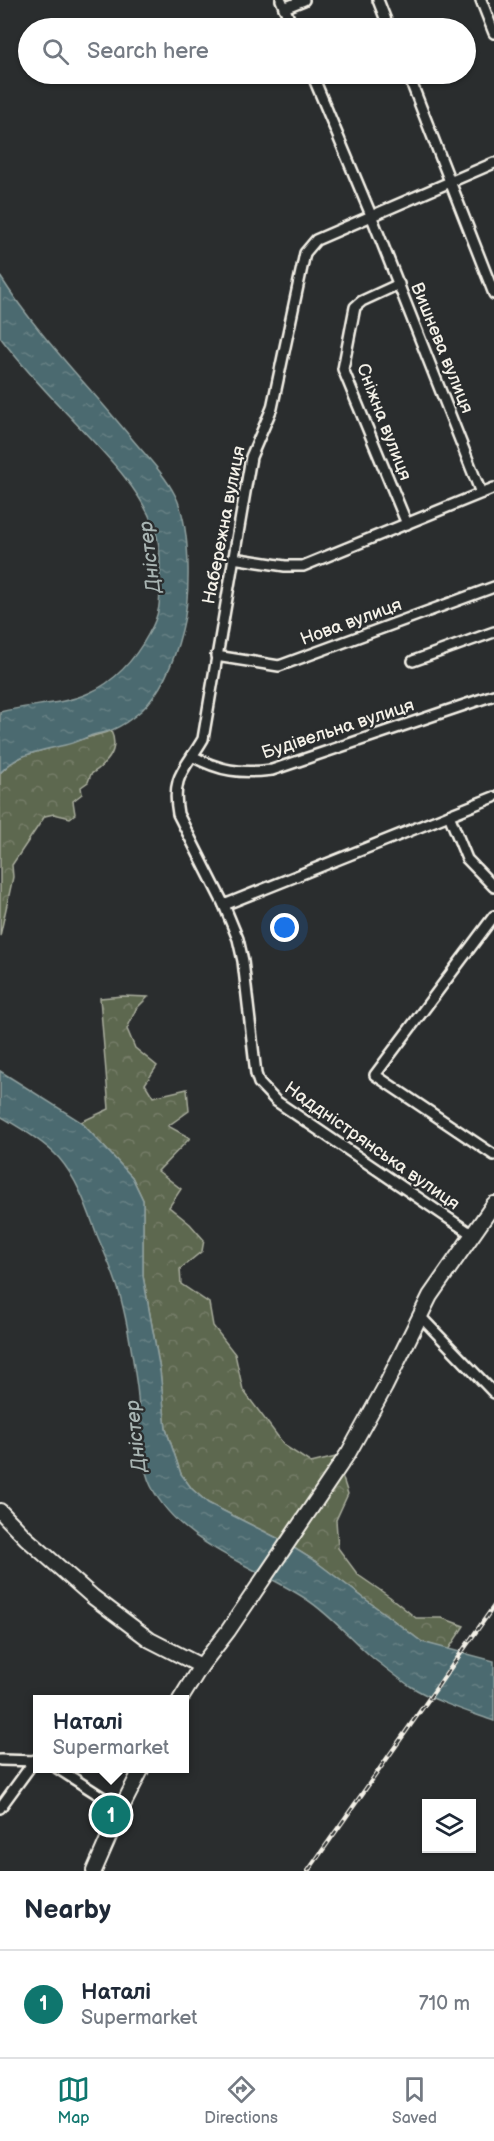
<!DOCTYPE html>
<html lang="en">
<head>
<meta charset="utf-8">
<style>
	:root { --surface:#fff; --page:#f2f2f3; --text:#1f2937; --muted:#747a83; --line:#e0e1e3; --accent:#0f766e }
	body { margin:0; font-family:"Balsamiq Sans",sans-serif; background:var(--page); color:var(--text) }
	.controls { position:absolute; right:18px; bottom:18px; display:grid; overflow:hidden; border-radius:0px; box-shadow:0 2px 4px #0004 }
	.controls button { width:54px; height:54px; display:grid; place-items:center; padding:0; border:0; border-bottom:2px solid var(--line); background:var(--surface); color:var(--text); font:30px sans-serif }
	.you { position:absolute; left:285px; top:928px; width:21px; height:21px; margin:-15px; border:4px solid #fff; border-radius:50%; background:#1a73e8; box-shadow:0 0 0 9px #1a73e833 }
	.badge { display:grid; place-items:center; width:39px; height:39px; border-radius:50%; background:var(--accent); color:#fff; font-size:20px; font-weight:700 }
	.pin { position:absolute; translate:-50% -50%; border:3px solid #fff; box-shadow:0 2px 6px #0006 }
	.popup { position:absolute; left:33px; top:1695px; width:156px; height:78px; box-sizing:border-box; display:grid; place-content:center; border-radius:0px; background:var(--surface); filter:drop-shadow(0 2px 4px #0005); font-size:20px; white-space:nowrap; color:var(--muted) }
	.popup b { font-size:22px; color:var(--text) }
	.popup::after { content:''; position:absolute; left:50%; top:100%; margin-left:-12px; border:12px solid transparent; border-top-color:var(--surface) }
	.list { margin:0; padding:0; list-style:none }
	h2 { display:flex; justify-content:space-between; align-items:center; height:78px; margin:0; padding:0 24px; font-size:26px }
	h2 small { font-size:20px; font-weight:400; color:var(--muted) }
	.list li { display:grid; grid-template-columns:39px 1fr auto; gap:18px; align-items:center; box-sizing:border-box; height:108px; padding:0 24px; border-top:2px solid var(--line) }
	.list b { display:block; font-size:22px; white-space:nowrap }
	.list p { margin:0; font-size:20px; white-space:nowrap; color:var(--muted) }
	.list em { font-size:20px; font-style:normal; color:var(--muted) }
	.icon { flex:none; width:33px; height:33px; fill:none; stroke:currentColor; stroke-width:2; stroke-linecap:round; stroke-linejoin:round }
	.map { position:relative; flex:none; width:494px; height:1871px; overflow:hidden }
	.search { position:absolute; background:var(--surface); box-shadow:0 2px 4px #0004; left:18px; right:18px; top:18px; height:66px; display:flex; align-items:center; gap:15px; box-sizing:border-box; padding:0 21px; border-radius:33px; color:var(--muted); font-size:22px }
	.sheet { height:186px; background:var(--surface) }
	nav { display:flex; justify-content:space-around; align-items:center; box-sizing:border-box; height:84px; border-top:2px solid var(--line); background:var(--surface); font-size:16px; color:var(--muted) }
	nav a { display:grid; justify-items:center; gap:3px }
	nav .on { color:var(--accent) }
	.map>svg:first-child { display:block }
	.forest { fill:url(#forest-crowns); stroke:#a8ac9c; stroke-width:1.5 }
	.water { fill:url(#water-ripples); stroke:#8fa09f; stroke-width:1.5 }
	.lines { fill:none; stroke-linecap:round; stroke-linejoin:round }
	.street-casing { stroke:#f4f1e8; stroke-width:14 }
	.secondary-casing { stroke:#f4f1e8; stroke-width:18 }
	.street { stroke:#2a2d2e; stroke-width:9 }
	.secondary { stroke:#2a2d2e; stroke-width:14 }
	.rail-casing { stroke:#f4f1e8; stroke-width:4.5 }
	.rail { stroke:#2a2d2e; stroke-width:2; stroke-dasharray:7; stroke-linecap:butt }
	.labels { text-anchor:middle; dominant-baseline:central; stroke-width:4.5; stroke-linejoin:round; paint-order:stroke }
	.street-label { font-size:18px; fill:#f4f1e8; stroke:#2a2d2e }
	.water-label { font-size:20px; font-style:italic; fill:#a8b4b2; stroke:#2a2d2e }
</style>
</head>
<body>
<div class="map">
<svg width="494" height="1871" viewBox="0 0 494 1871">
	<defs>
		<pattern id="forest-crowns" width="20" height="18" patternUnits="userSpaceOnUse" patternTransform="scale(1.5)"><rect width="20" height="18" fill="#5d674f"/><path d="M2 6a3 3 0 1 1 6 0M12 15a3 3 0 1 1 6 0" fill="none" stroke="#757d68"/></pattern>
		<pattern id="water-ripples" width="26" height="14" patternUnits="userSpaceOnUse" patternTransform="scale(1.5)"><rect width="26" height="14" fill="#4c6a6f"/><path d="M2 4q2-2 4 0t4 0M15 11q2-2 4 0t4 0" fill="none" stroke="#668084"/></pattern>
	</defs>
	<rect width="100%" height="100%" fill="#2a2d2e"/>
	<filter id="ink" filterUnits="userSpaceOnUse"><feTurbulence type="fractalNoise" baseFrequency=".0167" numOctaves="2"/><feDisplacementMap in="SourceGraphic" scale="12" xChannelSelector="R" yChannelSelector="G"/><feConvolveMatrix kernelMatrix="1 2 1 2 8 2 1 2 1" color-interpolation-filters="sRGB"/></filter>
	<g filter="url(#ink)">
		<!-- forest -->
		<g class="forest">
			<path d="M111,731C120,750 107,764 91,774L88,782L81,787L82,794L73,801L75,814L70,818L54,814L45,816L12,865L13,877L0,936V773L11,763L25,755Z"/>
			<path d="M123,996L148,997L136,1009L127,1029L135,1048L157,1066L145,1084L153,1097L187,1089L189,1111L168,1126L190,1138L158,1171L181,1189L169,1207L190,1224L204,1240L202,1251L180,1269L181,1284L209,1303L213,1326L235,1354L243,1390L285,1446L311,1463L336,1457L348,1494L336,1520L338,1548L358,1575L390,1597L416,1618H442L464,1626L448,1650L422,1642L315,1561L281,1540L208,1503L192,1489L181,1474L166,1429L160,1370L143,1276V1200L132,1177L81,1122L109,1109L100,998Z"/>
		</g>
		<!-- water -->
		<g class="water">
			<path d="M0,276C36,333 85,382 128,434C144,454 164,473 175,495C191,526 191,596 182,630C175,658 164,689 142,710C134,717 122,726 112,730C106,733 97,733 90,736C82,739 74,743 65,745C40,751 18,753 0,773V712C30,704 60,706 89,693C116,681 135,659 149,633C160,614 160,603 160,581C160,563 161,544 154,527C138,485 102,451 72,419C47,393 22,366 0,337Z"/>
			<path d="M0,1071L81,1122L132,1177L143,1200V1276L160,1370L166,1429L181,1474L192,1489L208,1503L281,1540L315,1561L422,1642L494,1661V1721C466,1711 436,1702 410,1686C398,1678 386,1668 374,1659C351,1640 331,1615 306,1599C254,1565 181,1545 151,1486C138,1459 141,1417 137,1387C133,1359 129,1330 122,1303C117,1279 106,1257 97,1235C87,1208 78,1180 59,1158C43,1141 20,1128 0,1116Z"/>
		</g>
		<g class="lines">
			<defs>
				<g id="street">
					<path d="M281,0L293,28"/>
					<path d="M378,0L389,28"/>
					<path d="M481,0L494,33"/>
					<path d="M284,8L304,0"/>
					<path d="M312,74L371,215L481,493"/>
					<path d="M408,74L494,294"/>
					<path d="M399,284L362,301L355,307L343,369L407,524"/>
					<path d="M233,558L285,566H303L494,488"/>
					<path d="M216,656L279,666L494,587"/>
					<path d="M413,661L494,632"/>
					<path d="M192,756C220,771 240,774 272,770L494,695"/>
					<path d="M449,815L467,859L494,887"/>
					<path d="M224,905L494,797"/>
					<path d="M494,916L375,1075L494,1155"/>
					<path d="M473,1235L276,1101L259,1083L256,1074L243,961L238,939L224,905L178,814C171,775 185,770 203,739L251,457L272,408L305,253L316,240L494,163"/>
					<path d="M419,1315L494,1393"/>
					<path d="M0,1760L38,1761"/>
					<path d="M57,1768L121,1809"/>
					<path d="M0,1808L35,1760"/>
				</g>
				<g id="secondary">
					<path d="M0,1511L26,1538L93,1597L150,1640L201,1666"/>
					<path d="M180,1700L201,1666L228,1631L349,1452L385,1387L430,1296L494,1204"/>
					<path d="M94,1871L121,1809L142,1768"/>
				</g>
			</defs>
			<!-- street casing -->
			<use href="#street" class="street-casing"/>
			<!-- secondary casing -->
			<use href="#secondary" class="secondary-casing"/>
			<!-- street -->
			<use href="#street" class="street"/>
			<!-- secondary -->
			<use href="#secondary" class="secondary"/>
			<defs>
				<path id="rail" d="M308,1871L494,1606"/>
			</defs>
			<!-- rail casing -->
			<use href="#rail" class="rail-casing"/>
			<!-- rail -->
			<use href="#rail" class="rail"/>
		</g>
	</g>
	<g class="labels">
		<!-- street labels -->
		<g class="street-label">
			<text transform="translate(442 348) rotate(68)">Вишнева вулиця</text>
			<text transform="translate(384 422) rotate(69)">Сніжна вулиця</text>
			<text transform="translate(224 525) rotate(-79)">Набережна вулиця</text>
			<text transform="translate(351 622) rotate(-20)">Нова вулиця</text>
			<text transform="translate(338 729) rotate(-18)">Будівельна вулиця</text>
			<text transform="translate(372 1146) rotate(35)">Наддністрянська вулиця</text>
		</g>
		<!-- water labels -->
		<g class="water-label">
			<text transform="translate(150 557) rotate(-97)">Дністер</text>
			<text transform="translate(136 1436) rotate(-96)">Дністер</text>
		</g>
	</g>
</svg>
<div class="controls">
<button><svg class="icon" aria-label="layers" viewBox="0 0 24 24"><path d="M12 4l9 5-9 5-9-5zM3 14l9 5 9-5"/></svg></button>
</div>
<div class="you"></div>
<div class="pin badge" style="left:111px;top:1815px">1</div>
<div class="popup"><b>Наталi</b>Supermarket</div>
<div class="search"><svg class="icon" aria-label="search" viewBox="0 0 24 24"><circle cx="10" cy="10" r="6"/><path d="M15 15l6 6"/></svg>Search here</div>
</div>
<section class="sheet">
<h2>Nearby<small></small></h2>
<ul class="list">
<li><span class="badge">1</span><div><b>Наталi</b><p>Supermarket</p></div><em>710 m</em></li>
</ul>
</section>
<nav>
<a class="on"><svg class="icon" aria-label="map" viewBox="0 0 24 24"><path d="M3 6l6-2 6 2 6-2v14l-6 2-6-2-6 2zM9 4v14M15 6v14"/></svg>Map</a>
<a><svg class="icon" aria-label="directions" viewBox="0 0 24 24"><path d="M12 3l9 9-9 9-9-9zM9 14v-3h6M13 9l2 2-2 2"/></svg>Directions</a>
<a><svg class="icon" aria-label="saved" viewBox="0 0 24 24"><path d="M7 4h10v16l-5-4-5 4z"/></svg>Saved</a>
</nav>
</body>
</html>
